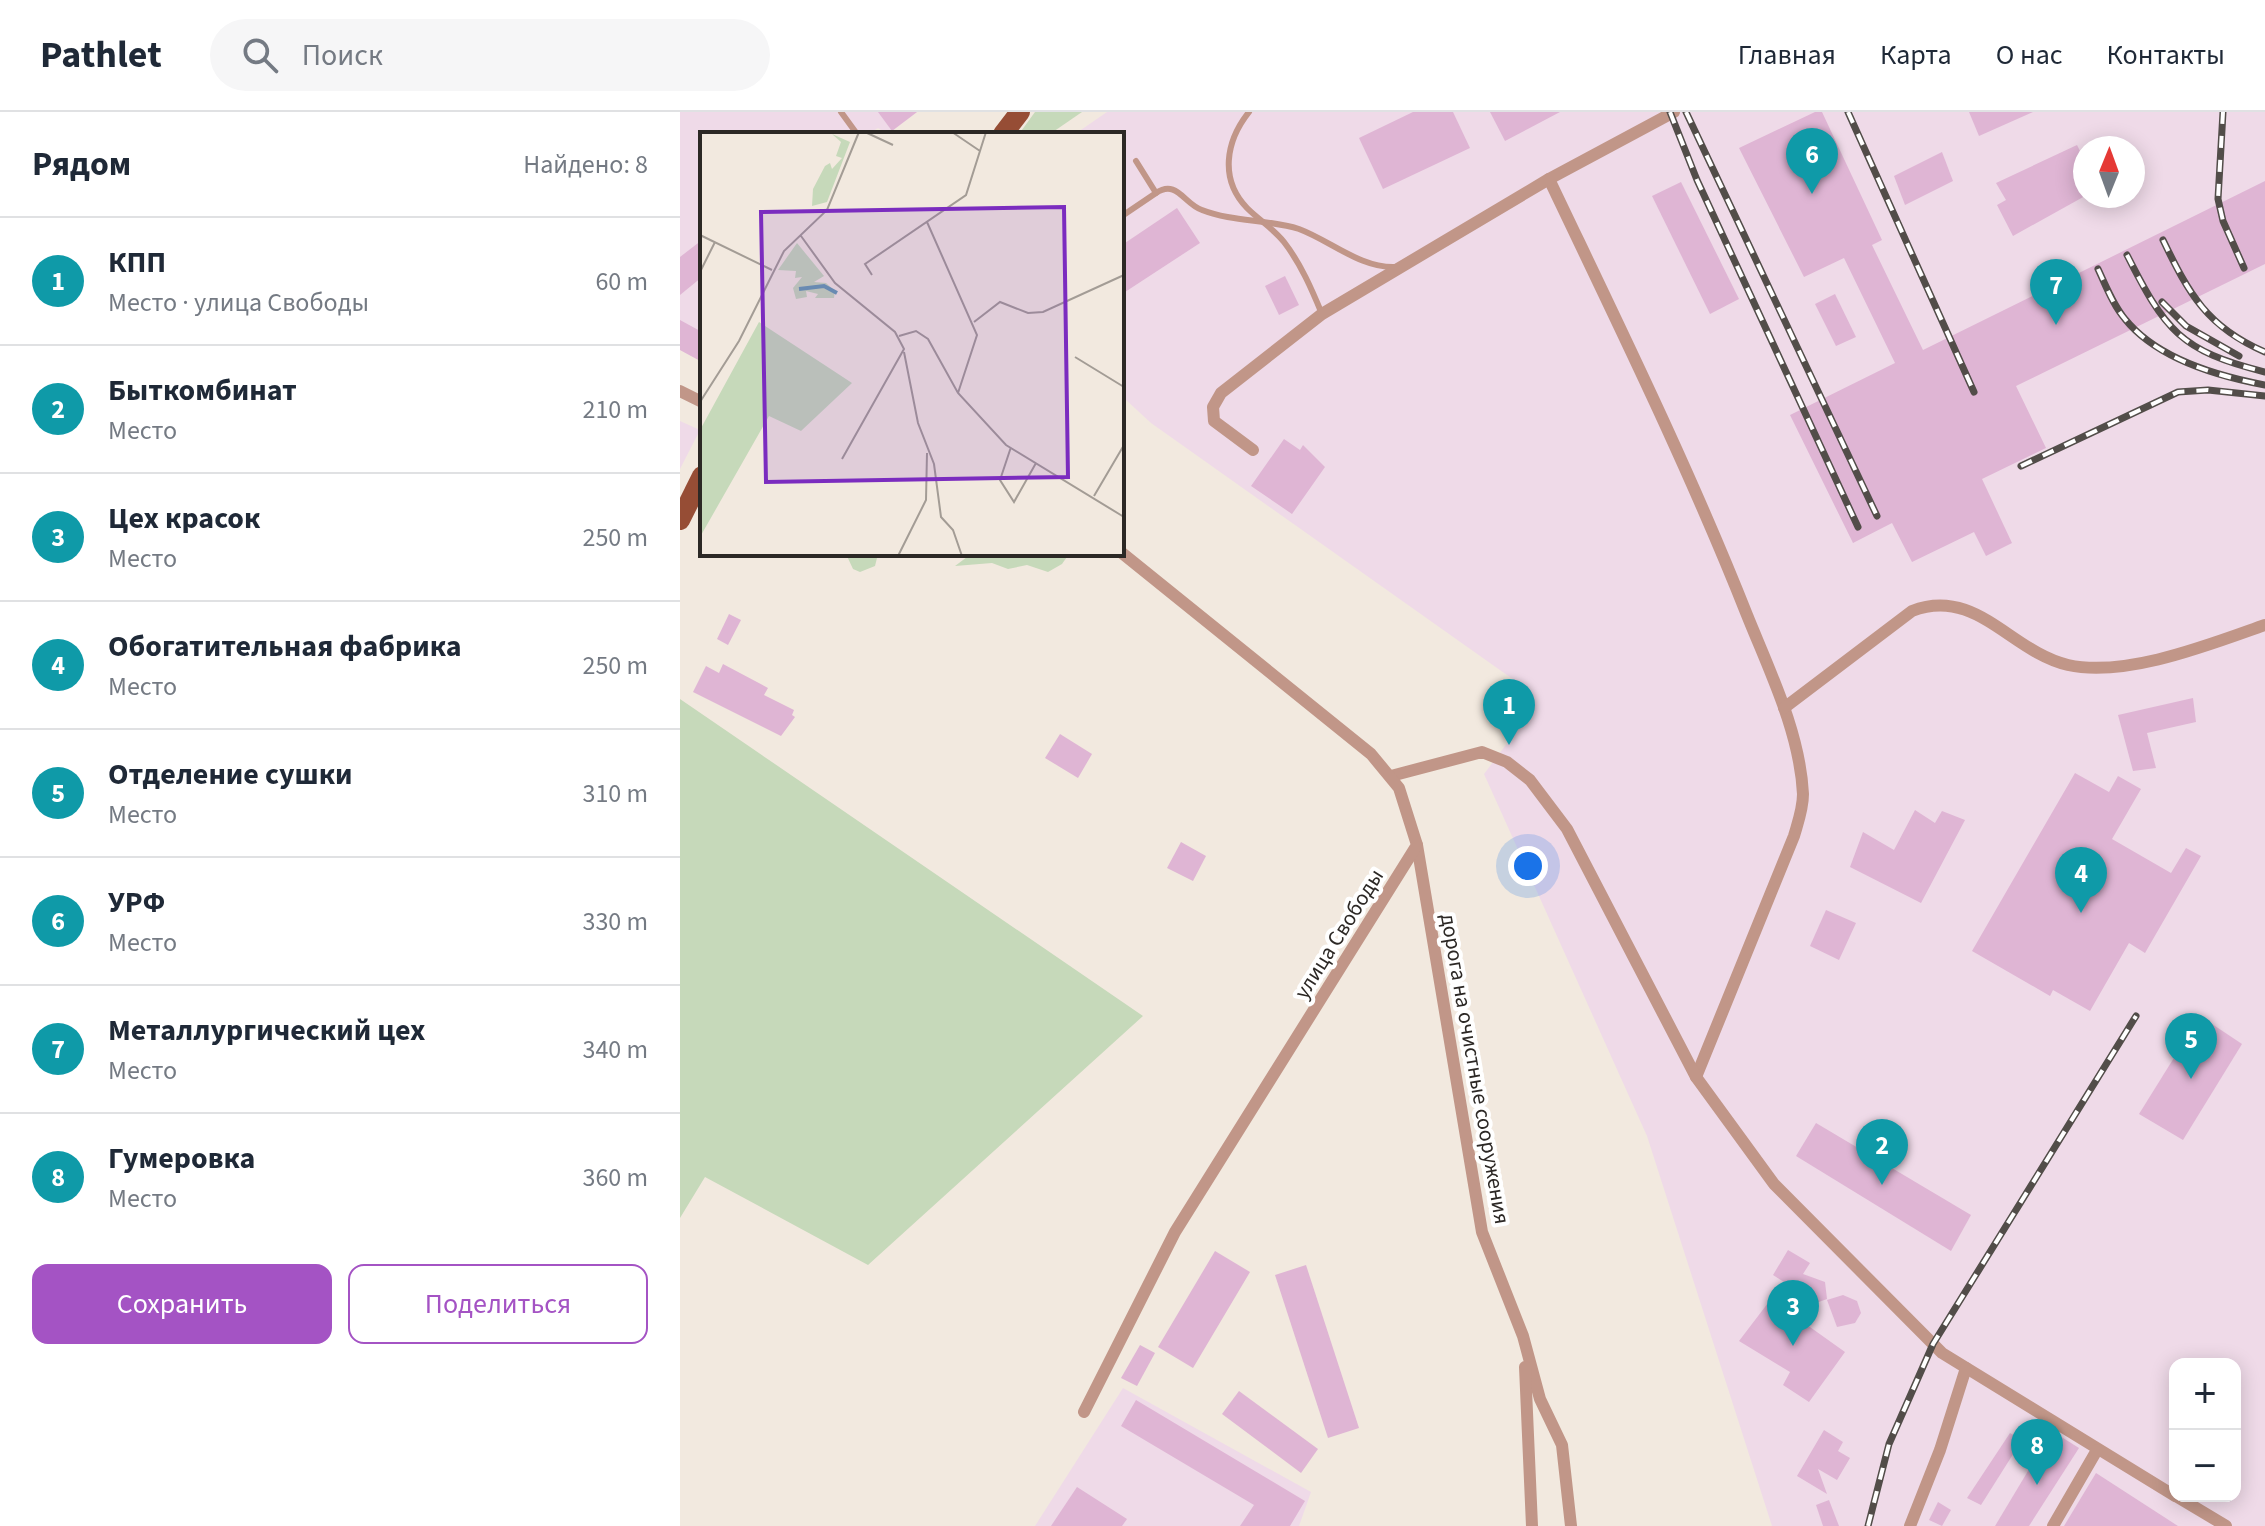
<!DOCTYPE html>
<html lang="ru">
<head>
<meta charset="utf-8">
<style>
	:root { --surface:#fff; --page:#f6f6f7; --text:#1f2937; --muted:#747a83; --line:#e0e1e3; --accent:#a453c4 }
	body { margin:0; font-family:"Source Sans 3",sans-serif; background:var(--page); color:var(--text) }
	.controls { position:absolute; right:24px; bottom:24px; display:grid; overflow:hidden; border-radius:16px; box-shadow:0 4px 20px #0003 }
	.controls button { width:72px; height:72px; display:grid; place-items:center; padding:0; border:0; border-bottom:2px solid var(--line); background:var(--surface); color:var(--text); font:40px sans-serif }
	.compass { position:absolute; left:1393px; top:24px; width:72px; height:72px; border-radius:50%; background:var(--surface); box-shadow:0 4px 20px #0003; rotate:1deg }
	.you { position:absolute; left:848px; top:754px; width:28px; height:28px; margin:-20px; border:6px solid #fff; border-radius:50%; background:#1a73e8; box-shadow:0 0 0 12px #1a73e833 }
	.badge { display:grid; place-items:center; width:52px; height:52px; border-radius:50%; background:var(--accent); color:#fff; font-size:26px; font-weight:700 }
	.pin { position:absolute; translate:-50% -66px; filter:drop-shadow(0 2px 4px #0008) }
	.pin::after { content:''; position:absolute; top:42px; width:28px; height:24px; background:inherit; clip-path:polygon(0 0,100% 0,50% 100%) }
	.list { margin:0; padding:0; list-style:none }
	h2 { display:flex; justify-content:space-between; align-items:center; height:104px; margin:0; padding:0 32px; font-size:34px }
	h2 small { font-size:26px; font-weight:400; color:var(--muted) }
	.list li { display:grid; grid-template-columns:52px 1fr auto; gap:24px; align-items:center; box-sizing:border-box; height:128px; padding:0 32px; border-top:2px solid var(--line) }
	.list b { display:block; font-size:30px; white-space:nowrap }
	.list p { margin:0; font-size:26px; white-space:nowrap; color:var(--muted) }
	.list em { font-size:26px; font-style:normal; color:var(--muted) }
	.actions { display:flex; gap:16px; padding:24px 32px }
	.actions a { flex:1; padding:18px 0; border:2px solid var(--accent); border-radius:16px; text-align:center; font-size:28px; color:var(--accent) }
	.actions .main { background:var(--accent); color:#fff }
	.icon { flex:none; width:44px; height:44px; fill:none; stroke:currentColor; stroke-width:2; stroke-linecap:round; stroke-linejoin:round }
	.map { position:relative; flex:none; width:1585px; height:1414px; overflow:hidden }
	header { display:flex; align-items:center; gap:48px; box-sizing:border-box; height:112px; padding:0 40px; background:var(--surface); border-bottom:2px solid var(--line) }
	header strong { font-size:38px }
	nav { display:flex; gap:44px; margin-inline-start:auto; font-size:28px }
	.search { width:560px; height:72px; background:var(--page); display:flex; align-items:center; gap:20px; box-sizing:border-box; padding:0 28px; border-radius:44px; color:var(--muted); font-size:30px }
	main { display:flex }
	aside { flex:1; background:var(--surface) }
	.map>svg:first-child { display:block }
	.industrial { fill:#efdae8; fill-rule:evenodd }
	.green { fill:#c6d9ba }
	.building { fill:#dfb5d4 }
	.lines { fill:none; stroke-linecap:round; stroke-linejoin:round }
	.service { stroke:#c19688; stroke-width:6 }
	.minor { stroke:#c19688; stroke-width:12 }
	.primary { stroke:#964d35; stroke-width:20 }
	.rail-casing { stroke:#524d49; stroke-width:7 }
	.rail { stroke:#fff; stroke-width:4; stroke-dasharray:12; stroke-linecap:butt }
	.labels { text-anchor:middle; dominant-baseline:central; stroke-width:8; stroke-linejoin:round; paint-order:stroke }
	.street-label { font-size:22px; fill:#2c2825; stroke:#fff }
	.inset-river { fill:none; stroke:#679ab1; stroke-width:4 }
	.inset-road { fill:none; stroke:#a39c95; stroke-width:2 }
	.view { fill:#7b2cbf; fill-opacity:0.15; stroke:#7b2cbf; stroke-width:4 }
	.inset-edge { fill:none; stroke:#2c2825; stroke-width:4 }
</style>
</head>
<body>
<header>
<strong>Pathlet</strong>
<div class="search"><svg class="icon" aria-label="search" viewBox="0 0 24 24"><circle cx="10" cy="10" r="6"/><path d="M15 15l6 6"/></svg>Поиск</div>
<nav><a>Главная</a><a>Карта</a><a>О нас</a><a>Контакты</a></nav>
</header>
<main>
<aside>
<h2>Рядом<small>Найдено: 8</small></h2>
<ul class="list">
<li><span class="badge" style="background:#0f9aa8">1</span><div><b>КПП</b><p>Место · улица Свободы</p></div><em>60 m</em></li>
<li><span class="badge" style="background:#0f9aa8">2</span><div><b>Быткомбинат</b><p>Место</p></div><em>210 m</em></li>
<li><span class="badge" style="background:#0f9aa8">3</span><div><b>Цех красок</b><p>Место</p></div><em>250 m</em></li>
<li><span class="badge" style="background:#0f9aa8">4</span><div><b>Обогатительная фабрика</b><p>Место</p></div><em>250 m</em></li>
<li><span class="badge" style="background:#0f9aa8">5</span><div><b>Отделение сушки</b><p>Место</p></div><em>310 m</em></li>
<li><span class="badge" style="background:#0f9aa8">6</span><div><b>УРФ</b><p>Место</p></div><em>330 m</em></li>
<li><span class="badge" style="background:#0f9aa8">7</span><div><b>Металлургический цех</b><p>Место</p></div><em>340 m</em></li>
<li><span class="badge" style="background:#0f9aa8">8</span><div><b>Гумеровка</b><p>Место</p></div><em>360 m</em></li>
</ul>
<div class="actions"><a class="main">Сохранить</a><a>Поделиться</a></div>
</aside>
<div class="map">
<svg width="1585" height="1414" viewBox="0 0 1585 1414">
	<rect width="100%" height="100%" fill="#f2e9df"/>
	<!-- industrial -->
	<g class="industrial">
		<path d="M0,0H237L208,22L198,16L188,22H22V249L0,238Z"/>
		<path d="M427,0H1585V1414H1092L967,1024L804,662L840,614L848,578L471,311L445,287L442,283V22H395ZM1405,36H1453V84H1405ZM1495,1252H1555V1384H1495Z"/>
		<path d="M0,309L20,318L0,357Z"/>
		<path d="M443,1276L631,1380L619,1414H355Z"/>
	</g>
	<!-- green -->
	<g class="green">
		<path d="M355,0H402L370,22H339Z"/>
		<path d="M166,442H198L195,454L180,460L173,457Z"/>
		<path d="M291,442H389L382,452L368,460L347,453L328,457L312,451L275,454Z"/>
		<path d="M0,587L463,904L188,1153L25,1065L0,1106Z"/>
	</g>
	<!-- building -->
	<g class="building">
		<path d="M198,0H237L212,19Z"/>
		<path d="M733,0H773L790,36L703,77L679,26Z"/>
		<path d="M810,0H880L825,29Z"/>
		<path d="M1135,0H1142L1202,128L1192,133L1243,238L1585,69V152L1336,274L1366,336L1302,367L1332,431L1306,444L1294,420L1232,450L1212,411L1173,431L1110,303L1215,251L1164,146L1124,165L1059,36Z"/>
		<path d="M1289,0H1353L1299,24Z"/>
		<path d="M1397,33L1405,49V84L1333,124L1317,93L1326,88L1316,71Z"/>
		<path d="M1262,40L1273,69L1225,93L1214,64Z"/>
		<path d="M1001,70L1059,187L1030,202L972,84Z"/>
		<path d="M497,96L520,131L442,182V133Z"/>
		<path d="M22,128V165L0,183V145Z"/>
		<path d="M605,164L619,193L599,203L585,174Z"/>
		<path d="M1155,182L1176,225L1156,234L1135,192Z"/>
		<path d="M0,208L22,220V250L0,238Z"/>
		<path d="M604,327L620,338L623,333L645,355L612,402L571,374Z"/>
		<path d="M49,502L61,508L48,533L37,527Z"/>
		<path d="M43,552L88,576L84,583L114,598L112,603L115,605L101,624L13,580L26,554L39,561Z"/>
		<path d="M1513,586L1516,610L1467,621L1476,656L1453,659L1438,603Z"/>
		<path d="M380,622L412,642L398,666L365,646Z"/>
		<path d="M1395,661L1429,680L1438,664L1461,677L1432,727L1491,761L1506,736L1521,744L1465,841L1449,831L1410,899L1373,878L1370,884L1292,839Z"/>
		<path d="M1235,698L1255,711L1262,699L1285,708L1241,791L1170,755L1183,720L1214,738Z"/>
		<path d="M501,730L526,744L513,769L487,756Z"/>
		<path d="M1146,798L1176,811L1159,848L1130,834Z"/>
		<path d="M1520,904L1562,932L1503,1028L1459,1002Z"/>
		<path d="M1136,1011L1291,1103L1271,1139L1116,1044Z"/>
		<path d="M1108,1138L1130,1151L1123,1162L1145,1170L1147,1187L1136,1191L1095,1190L1165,1240L1129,1290L1103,1273L1110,1260L1059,1229L1104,1170L1093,1163Z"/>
		<path d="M535,1139L570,1160L513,1256L478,1235Z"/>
		<path d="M626,1153L679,1316L648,1326L595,1163Z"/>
		<path d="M1163,1183L1177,1189L1181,1201L1175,1211L1157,1215L1147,1188Z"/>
		<path d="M460,1233L475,1241L457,1274L441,1266Z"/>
		<path d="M559,1279L638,1337L621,1361L542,1302Z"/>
		<path d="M456,1288L625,1389L610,1414H560L574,1393L441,1314Z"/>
		<path d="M1144,1318L1163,1330L1158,1339L1170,1346L1157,1368L1138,1357L1147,1382L1117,1364Z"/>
		<path d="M1372,1319L1399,1336L1349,1414H1315Z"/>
		<path d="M1330,1321L1342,1328L1301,1393L1287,1386Z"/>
		<path d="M1416,1361L1498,1414H1384Z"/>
		<path d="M397,1375L447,1407L442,1414H371Z"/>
		<path d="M1149,1388L1159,1414H1143L1136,1393Z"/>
		<path d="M1258,1390L1271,1398L1262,1414L1249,1408Z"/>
	</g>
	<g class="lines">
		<!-- service -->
		<g class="service">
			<path d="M161,0L177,22"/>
			<path d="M569,0C546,29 539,67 567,96C579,108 594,117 604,130C621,152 632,178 642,202"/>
			<path d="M456,49L476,81C497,67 504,92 522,98C553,110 587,107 619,117C651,129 680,156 715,155"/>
			<path d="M442,104L476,81"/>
		</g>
		<!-- minor -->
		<g class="minor">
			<path d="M869,67C938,212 1008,354 1067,503C1090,560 1120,621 1123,682C1123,697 1118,710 1114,724L1016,965"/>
			<path d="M0,279L22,290"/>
			<path d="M573,338L534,309L533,295L541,281L642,202L869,67L994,0"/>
			<path d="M1104,596L1232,499C1296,474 1331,540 1388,553C1446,566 1531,532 1585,513"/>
			<path d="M711,664L802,640L827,650L850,668L887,717L1016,965L1094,1072L1262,1241L1495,1384"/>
			<path d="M737,733L802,1120L843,1224L860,1287L882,1333L891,1414"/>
			<path d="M845,1255L852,1414"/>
			<path d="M404,1300L495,1120L737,733L719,676L691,642L442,441"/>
			<path d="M1496,1384L1546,1414"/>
			<path d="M1230,1414L1260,1338L1286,1256"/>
			<path d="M1373,1414L1417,1338"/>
		</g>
		<!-- primary -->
		<g class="primary">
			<path d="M323,22L340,0"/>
			<path d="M0,408L22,364"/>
		</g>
		<defs>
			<g id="rail">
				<path d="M990,0L1017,68L1178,415"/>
				<path d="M1006,0L1197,404"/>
				<path d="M1168,0L1294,280"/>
				<path d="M1543,0L1538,87L1543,109L1564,156"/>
				<path d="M1483,128C1509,182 1527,215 1585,240"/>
				<path d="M1447,143C1485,218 1500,239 1585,260"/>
				<path d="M1418,157C1426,174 1433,193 1445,207C1477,247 1537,264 1585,273"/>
				<path d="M1482,190L1506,214L1559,244"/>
				<path d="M1341,354L1498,280L1528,278L1585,284"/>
				<path d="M1188,1414L1209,1332L1253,1232L1456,904"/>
			</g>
		</defs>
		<!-- rail casing -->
		<use href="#rail" class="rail-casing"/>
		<!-- rail -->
		<use href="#rail" class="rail"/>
	</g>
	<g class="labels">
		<!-- street labels -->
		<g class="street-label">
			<text transform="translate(659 822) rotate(-58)">улица Свободы</text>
			<text transform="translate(795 957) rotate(80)">дорога на очистные сооружения</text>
		</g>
	</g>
	<!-- overview -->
	<g transform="translate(20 20)">
		<rect width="424" height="424" fill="#f2e9df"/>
		<path d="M132,2L150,10L127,70L112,74L113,57L125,34L130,31L132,37L142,26L136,24L141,10ZM97,111L124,144L114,150L126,151L135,159L134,166H115L118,162L106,159L107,165L96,167L93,156L102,145L95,146L96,139L78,138ZM59,190L152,251L101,299L69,284L0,405V298Z" fill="#c6d9ba"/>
		<path class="inset-river" d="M99,157L124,154L137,161"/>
		<path class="inset-road" d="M165,0L193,13M252,0L280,19M227,90L277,203L258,261M0,103L72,138M101,104L135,151L195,200L204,217L142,327M0,140L15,110M172,143L165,132L266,63L286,0M274,190L300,170L328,181L343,180L424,143M199,204L216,199L228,207L258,261L306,313L424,385M204,220L218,291L234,332L241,385L253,398L262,424M375,225L424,255M0,270L39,209L84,119L127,78L159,0M311,315L300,348L314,370L336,331M394,364L424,313M198,424L226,368L227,321"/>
		<path class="view" d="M364,75L368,345L66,350L61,80Z"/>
		<rect width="424" height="424" class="inset-edge"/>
	</g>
</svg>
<div class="controls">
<button>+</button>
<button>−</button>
</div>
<svg class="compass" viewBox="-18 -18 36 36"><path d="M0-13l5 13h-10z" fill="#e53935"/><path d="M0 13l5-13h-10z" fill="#747a83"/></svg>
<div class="you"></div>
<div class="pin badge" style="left:829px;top:633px;background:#0f9aa8">1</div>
<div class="pin badge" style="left:1202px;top:1073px;background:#0f9aa8">2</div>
<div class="pin badge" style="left:1113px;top:1234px;background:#0f9aa8">3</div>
<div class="pin badge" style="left:1401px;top:801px;background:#0f9aa8">4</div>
<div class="pin badge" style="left:1511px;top:967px;background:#0f9aa8">5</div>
<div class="pin badge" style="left:1132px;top:82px;background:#0f9aa8">6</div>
<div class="pin badge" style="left:1376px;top:213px;background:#0f9aa8">7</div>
<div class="pin badge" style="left:1357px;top:1373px;background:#0f9aa8">8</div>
</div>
</main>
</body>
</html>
